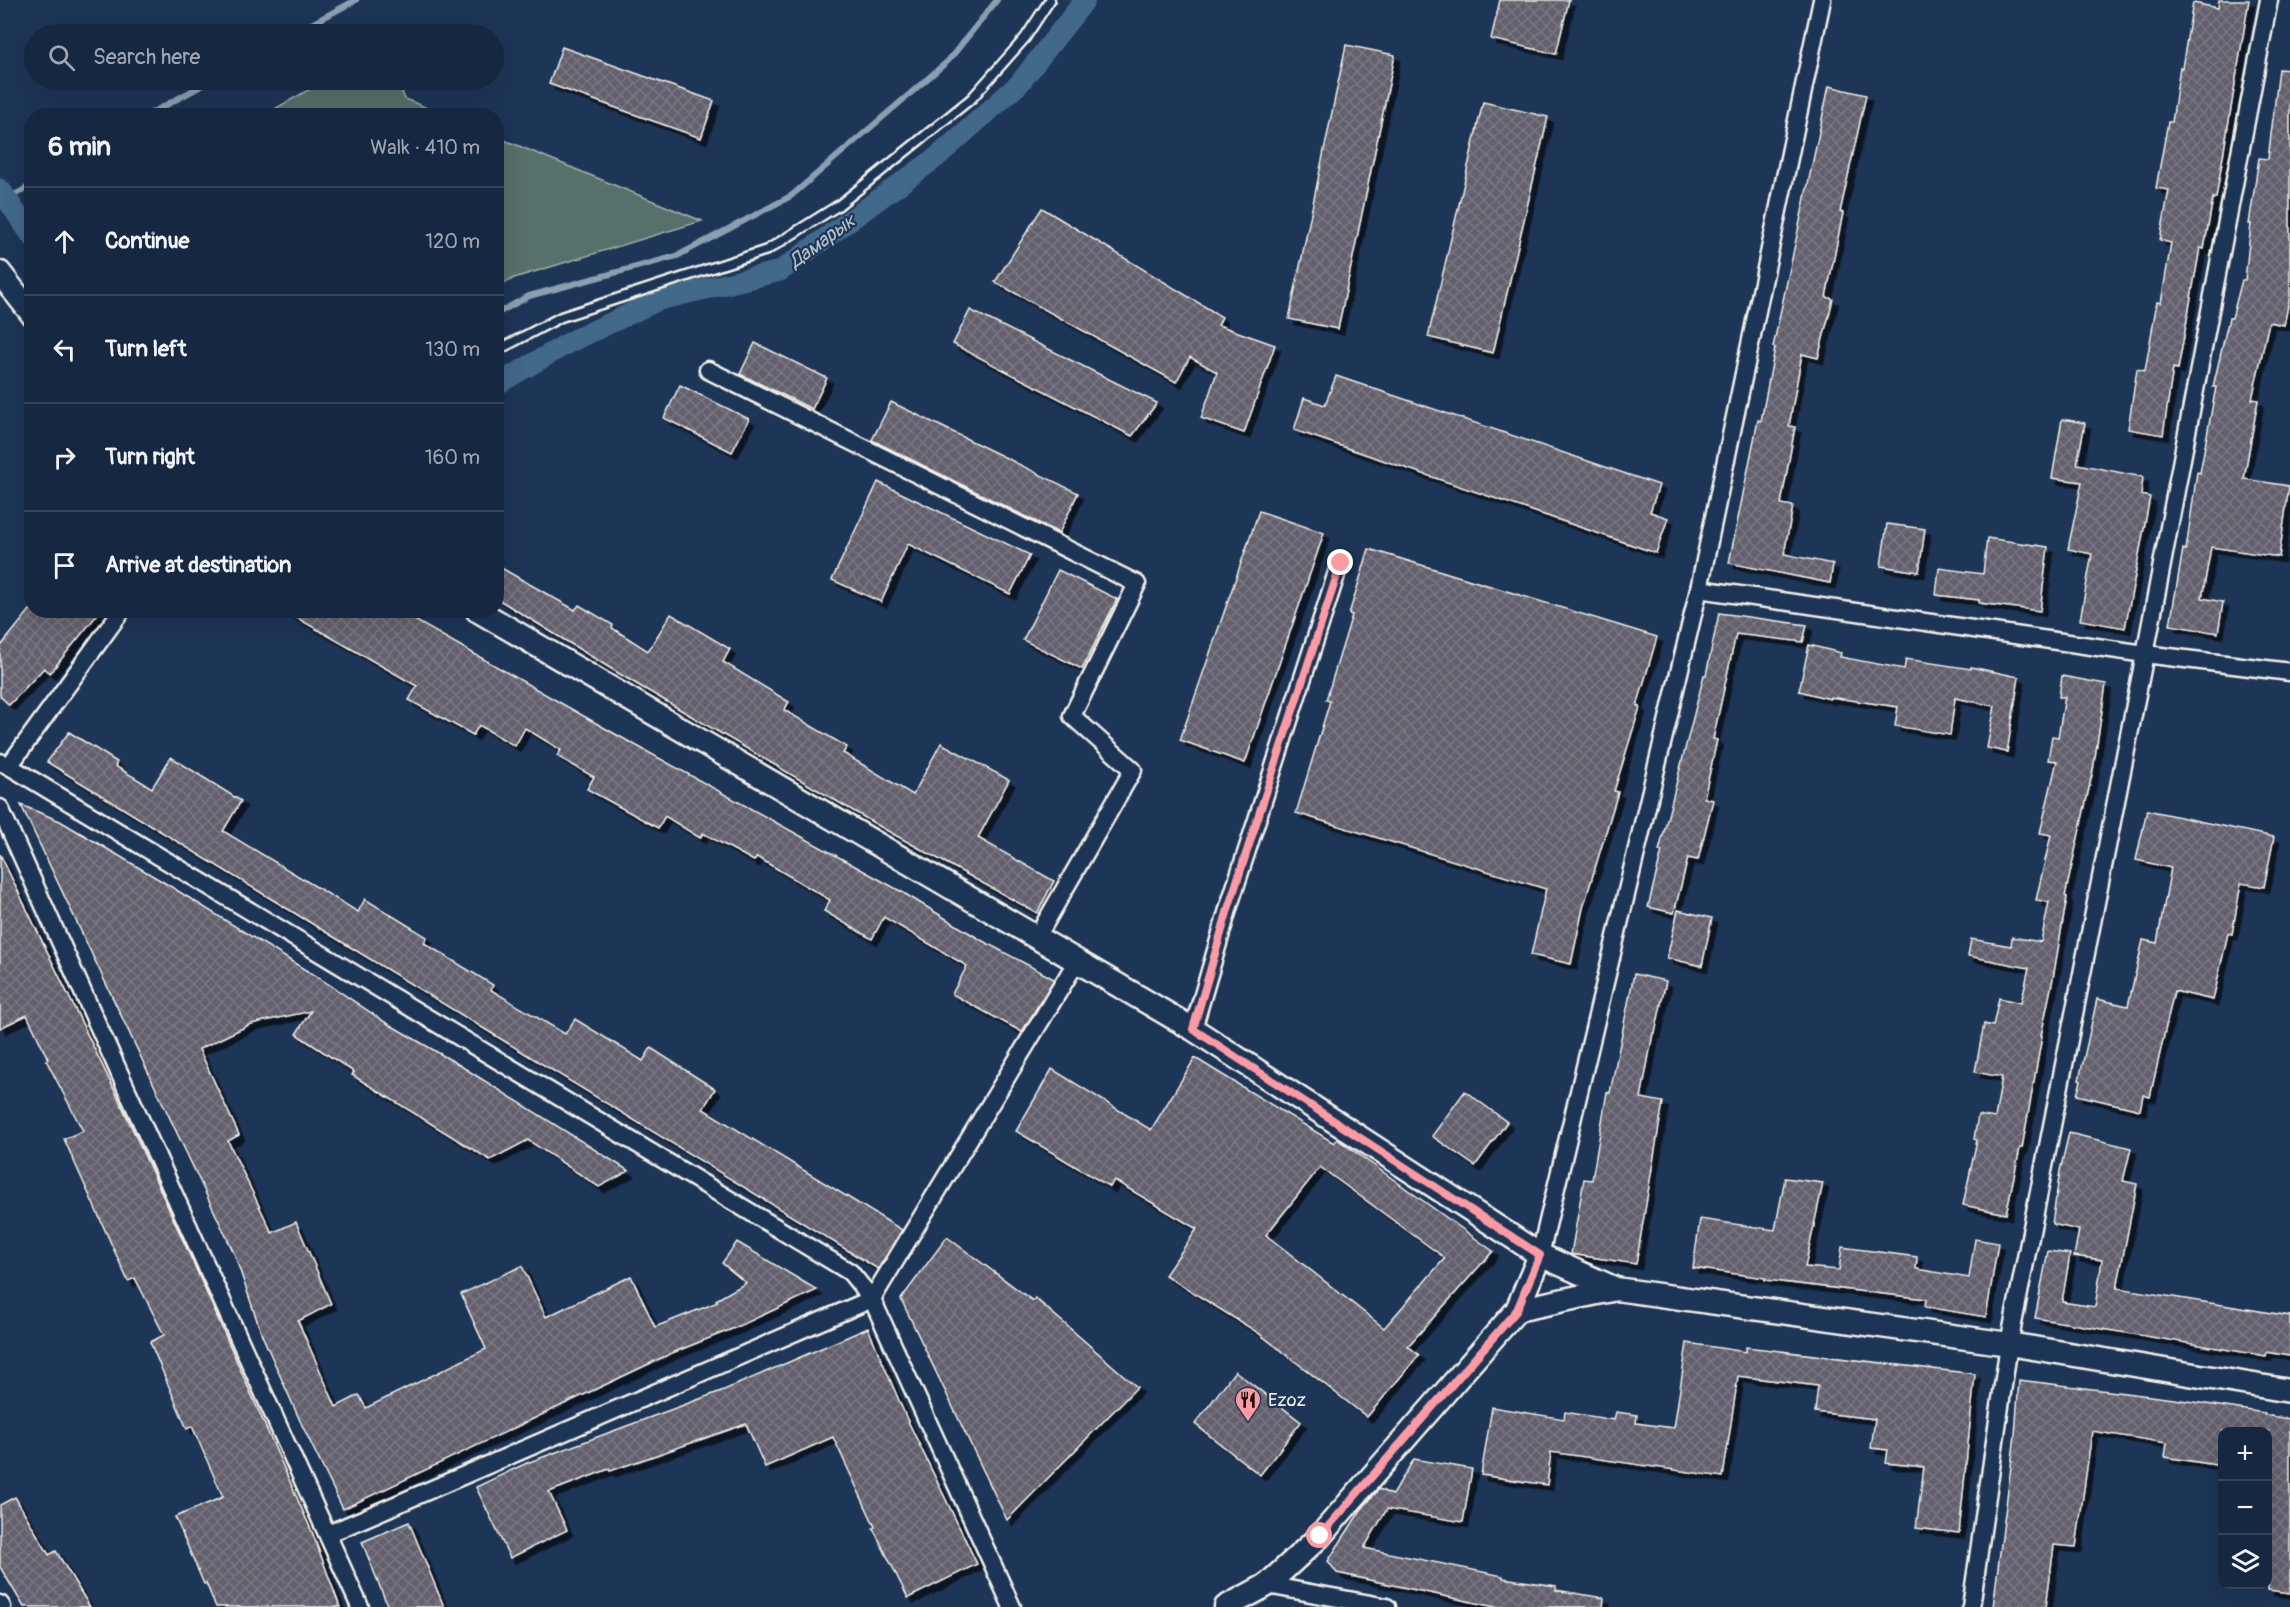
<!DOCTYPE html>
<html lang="en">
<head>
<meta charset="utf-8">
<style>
	:root { --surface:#162841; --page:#23344c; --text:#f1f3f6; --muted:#9ea6b1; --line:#35445a }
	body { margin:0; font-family:Pangolin,sans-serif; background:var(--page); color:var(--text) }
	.controls { position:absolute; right:18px; bottom:18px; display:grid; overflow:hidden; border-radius:12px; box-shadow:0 6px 24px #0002 }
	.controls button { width:54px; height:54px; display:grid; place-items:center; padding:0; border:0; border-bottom:2px solid var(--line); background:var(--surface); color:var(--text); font:30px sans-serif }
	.stop { position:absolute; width:18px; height:18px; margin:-14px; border:4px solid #ff9aa2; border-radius:50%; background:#fff }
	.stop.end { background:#ff9aa2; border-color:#fff; box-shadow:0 2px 6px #0008 }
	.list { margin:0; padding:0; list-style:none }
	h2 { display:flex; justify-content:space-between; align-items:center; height:78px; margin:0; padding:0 24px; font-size:26px }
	h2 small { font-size:20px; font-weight:400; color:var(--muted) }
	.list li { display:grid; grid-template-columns:39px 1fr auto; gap:18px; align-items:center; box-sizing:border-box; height:108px; padding:0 24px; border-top:2px solid var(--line) }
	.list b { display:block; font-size:22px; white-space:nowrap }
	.list em { font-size:20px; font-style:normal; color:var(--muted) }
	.icon { flex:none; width:33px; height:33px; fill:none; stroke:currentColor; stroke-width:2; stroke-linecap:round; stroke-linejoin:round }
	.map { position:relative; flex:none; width:2290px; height:1607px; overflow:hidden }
	.search { position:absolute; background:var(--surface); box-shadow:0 6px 24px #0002; left:24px; top:24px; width:480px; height:66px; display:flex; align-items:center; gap:15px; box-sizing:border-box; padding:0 21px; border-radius:33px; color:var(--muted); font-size:22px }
	.panel { position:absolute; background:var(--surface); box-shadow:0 6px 24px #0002; left:24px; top:108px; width:480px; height:510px; border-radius:24px }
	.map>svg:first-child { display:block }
	.grass { fill:#576f6c; stroke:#a6b0aa; stroke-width:1.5 }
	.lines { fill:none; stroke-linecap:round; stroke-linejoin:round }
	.stream { stroke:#8a9fb0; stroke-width:6 }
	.canal { stroke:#43688a; stroke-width:21 }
	.building { fill:url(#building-cross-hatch); stroke:#f4f1e8; stroke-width:1.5; fill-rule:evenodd; filter:url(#shadow) }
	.service-casing { stroke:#f4f1e8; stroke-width:13 }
	.minor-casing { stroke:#f4f1e8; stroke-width:21 }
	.secondary-casing { stroke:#f4f1e8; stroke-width:27 }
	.service { stroke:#1d3557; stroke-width:8 }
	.minor { stroke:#1d3557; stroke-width:16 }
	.secondary { stroke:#1d3557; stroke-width:22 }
	.route { stroke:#ff9aa2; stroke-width:8 }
	.labels { text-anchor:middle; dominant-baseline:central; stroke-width:4.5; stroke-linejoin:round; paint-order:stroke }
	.poi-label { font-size:18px; fill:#f4f1e8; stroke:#1d3557; text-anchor:start }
	.water-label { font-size:20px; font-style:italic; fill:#b6c1c7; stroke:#1d3557 }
</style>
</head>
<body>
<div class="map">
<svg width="2290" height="1607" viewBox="0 0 2290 1607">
	<defs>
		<pattern id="building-cross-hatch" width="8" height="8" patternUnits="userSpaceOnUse" patternTransform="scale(1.5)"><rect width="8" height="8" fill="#63606d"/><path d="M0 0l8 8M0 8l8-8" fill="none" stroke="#7a7782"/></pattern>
		<filter id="shadow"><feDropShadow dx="5.5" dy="5.5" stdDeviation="0" flood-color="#0009"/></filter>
	</defs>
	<rect width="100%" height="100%" fill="#1d3557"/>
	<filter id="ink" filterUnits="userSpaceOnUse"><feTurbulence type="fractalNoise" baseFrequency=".0167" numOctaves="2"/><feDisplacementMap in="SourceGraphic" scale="12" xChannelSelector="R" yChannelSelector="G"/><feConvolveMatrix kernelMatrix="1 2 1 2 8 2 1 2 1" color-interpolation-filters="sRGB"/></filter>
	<g filter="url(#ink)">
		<!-- grass -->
		<g class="grass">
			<path d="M326,80H397L405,99L444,115H264Z"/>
			<path d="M497,137L702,221L514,278L497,288Z"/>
		</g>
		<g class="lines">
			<!-- stream -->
			<g class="stream">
				<path d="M293,34L356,0"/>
				<path d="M146,116L212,80"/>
				<path d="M0,203L32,185"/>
				<path d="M496,314L529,296L677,256L791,196L948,61L997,0"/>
			</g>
			<!-- canal -->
			<g class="canal">
				<path d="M0,189L32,236"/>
				<path d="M496,385L570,342L659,300L780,271L937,157L1019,84L1085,0"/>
			</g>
		</g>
		<!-- building -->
		<g class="building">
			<path d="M1500,0H1569L1556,54L1491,39Z"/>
			<path d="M2219,0H2249L2216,198H2213L2204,249L2200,248L2178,369L2173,368L2163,435L2128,429L2137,369L2145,371L2157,302L2161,303L2171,243L2160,240L2169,190L2156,188L2168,122H2172L2180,67L2182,68L2193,3L2218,8Z"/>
			<path d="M1346,45L1395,55L1338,329L1289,319Z"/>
			<path d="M562,47L714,101L701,138L549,84Z"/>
			<path d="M2279,69L2290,70V296L2284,325L2269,322L2252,399L2258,400L2244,479L2289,486L2279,557L2211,547L2202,598L2223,602L2218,633L2170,625L2183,549L2186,550L2197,472L2200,473L2216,387H2213L2229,318H2232L2242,280H2245L2251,224H2249L2259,158L2268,159Z"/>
			<path d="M1829,86L1866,95L1840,212L1843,213L1826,297L1833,299L1818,358L1802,354L1789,426L1795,427L1781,504L1793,506L1784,554L1833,564L1830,583L1729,563L1758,420L1761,421L1775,348L1773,347Z"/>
			<path d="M1483,102L1548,117L1493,353L1428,337Z"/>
			<path d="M1042,208L1222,317L1218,325L1275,345L1244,433L1201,418L1217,372L1190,357L1176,382L995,282Z"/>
			<path d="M970,310L1157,403L1132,436L953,344Z"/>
			<path d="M755,343L827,378L812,409L740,374Z"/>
			<path d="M1336,376L1659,485L1650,512L1668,518L1656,553L1294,430L1304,398L1325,405Z"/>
			<path d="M680,385L749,419L732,452L664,418Z"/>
			<path d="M891,402L1078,493L1059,533L872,440Z"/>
			<path d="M2062,419L2085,423L2077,464L2143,477L2141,495L2150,497L2125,628L2080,620L2092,554L2068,549L2082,482L2052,478Z"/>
			<path d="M878,482L1030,555L1010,594L908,544L881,602L832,580Z"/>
			<path d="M1259,511L1324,533L1245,763L1180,740Z"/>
			<path d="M1887,524L1925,529L1919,572L1881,566Z"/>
			<path d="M1987,538L2048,547L2040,611L1979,603V600L1936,595L1939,568L1983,574Z"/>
			<path d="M1369,549L1657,637L1637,706L1640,707L1614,791L1618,792L1583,908L1571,964L1531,955L1546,889L1296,813L1330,701L1326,700L1352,615L1349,614Z"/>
			<path d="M496,565L575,610L579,605L613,625L612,628L648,651L671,614L730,649L723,662L789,702L784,710L847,747L843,753L913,795L941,743L1009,780L978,838L1054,881L1037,913L886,830L628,679L496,598Z"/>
			<path d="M1058,570L1117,599L1082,669L1023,640Z"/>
			<path d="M30,610H101L50,673L44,668L9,705L0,696V647Z"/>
			<path d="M283,610H397L617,735L902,892L981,940L1054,979L1022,1032L952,994L967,966L884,917L872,939L824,911L830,900L757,857L754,861L703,833L700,838L665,816L658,828L587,789L594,777L557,756L561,750L525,728L515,746L479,725L473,735L409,700L417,686Z"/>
			<path d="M1719,613L1807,625L1803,642L1736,634L1713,739L1717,740L1704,798L1713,800L1698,860L1688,858L1674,913L1648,907L1662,851H1659L1704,675H1706Z"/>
			<path d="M1809,645L1841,653L1840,657L1904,669L1906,659L1971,669V667L2019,677L2007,752L1987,748L1995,706L1955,698L1950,735L1895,726L1898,707L1830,697V699L1799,691Z"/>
			<path d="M2062,676L2106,684L2093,770L2065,896L2067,897L2053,978L2041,1036H2042L2022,1148H2020L2006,1214L1963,1205L1977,1140L1974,1139L1978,1115L1995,1118L2002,1077L1975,1072L1984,1024L1993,1026L1999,998L2021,1003L2029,968L1968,956L1971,939L2011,946L2012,937L2041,942L2049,902L2036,900L2051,835L2040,833L2057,761L2048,760L2052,736L2058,737L2065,697H2059Z"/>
			<path d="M69,732L117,762L115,766L152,788L171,757L241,801L223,831L358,912L365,899L427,937L424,943L493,985L491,990L565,1034L575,1019L643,1061L651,1048L715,1089L703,1109L902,1230L878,1269L47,762Z"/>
			<path d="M21,805L60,821L165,883L325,982L385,1022L456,1063L629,1171L599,1187L528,1140L490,1160L352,1075L354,1072L296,1034L311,1011L251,1024L199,1049L239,1135L228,1141L272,1233L296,1222L331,1304L298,1321L336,1407L359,1395L366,1408L486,1349L461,1294L522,1266L546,1317L631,1276L655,1327L718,1302L716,1300L746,1283L722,1263L737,1242L817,1290L737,1327L672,1353L343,1509L301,1423L262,1335L234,1253Z"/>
			<path d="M2147,810L2274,837L2264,887L2241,883L2232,934L2228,933L2213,1000L2174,991L2150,1097L2143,1095L2140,1110L2077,1095L2081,1081L2079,1080L2097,999L2128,1006L2143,940L2157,943L2171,868L2136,860Z"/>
			<path d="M0,854L121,1104L196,1269L312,1532L340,1607H216L206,1583L204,1584L175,1517L223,1497L192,1426L187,1429L150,1342L164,1335L135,1278L128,1281L64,1139L83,1131L46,1060L48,1059L27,1015L0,1028Z"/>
			<path d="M1678,910L1712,918L1702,966L1667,958Z"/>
			<path d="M1634,974L1666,981L1655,1033H1653L1641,1098L1663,1102L1636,1264L1571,1254L1584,1179L1592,1180L1607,1092L1610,1093Z"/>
			<path d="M1195,1058L1334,1143L1337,1139L1493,1251L1408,1346L1419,1355L1367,1417L1257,1332L1165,1275L1197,1229L1114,1180L1110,1187L1016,1131L1052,1069L1151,1130ZM1320,1167L1445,1258L1384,1328L1266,1235Z"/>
			<path d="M1465,1091L1507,1122L1475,1166L1432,1136Z"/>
			<path d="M2069,1133L2131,1148L2123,1181L2137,1184L2117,1288L2290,1316V1356L2267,1352L2266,1356L2035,1318L2048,1251L2070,1254L2062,1302L2095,1307L2102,1260L2074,1256L2079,1230L2052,1224L2060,1171Z"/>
			<path d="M1785,1178L1823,1183L1805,1267L1839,1270L1842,1247L1917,1257L1916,1269L1969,1278L1975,1239L1998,1243L1986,1317L1925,1307L1926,1299L1765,1280L1766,1278L1693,1268L1700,1219L1775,1230Z"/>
			<path d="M947,1237L1033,1301L1035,1298L1137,1387L1007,1520L901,1299Z"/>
			<path d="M868,1328L906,1417L977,1564L908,1598L873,1528L875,1527L833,1437L765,1467L746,1424L610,1471L609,1469L549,1492L567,1530L510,1558L476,1487L527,1463L724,1390Z"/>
			<path d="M1687,1343L1746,1352V1347L1975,1374L1959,1533L1916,1528L1924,1467L1886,1463L1888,1450L1871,1448L1875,1419L1815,1412L1818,1386L1738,1376L1723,1477L1551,1452L1547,1485L1481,1475L1492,1407L1564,1419L1565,1412L1614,1420L1616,1412L1637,1415L1636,1423L1674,1428Z"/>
			<path d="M1235,1371L1301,1422L1260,1475L1195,1424Z"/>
			<path d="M2019,1380L2174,1399L2265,1413L2264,1415L2290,1419V1593L2268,1590V1431H2223V1466L2165,1457L2167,1443L2092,1431L2076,1547L2054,1545L2046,1607H1993L2015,1435Z"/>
			<path d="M1414,1459L1472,1469L1463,1522L1387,1509L1364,1548L1503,1576V1578L1556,1586V1590L1604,1598L1603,1607H1495L1337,1573L1328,1561L1361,1510L1379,1489L1392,1495Z"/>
			<path d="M15,1497L49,1555L56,1551L90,1607H24L0,1567V1505Z"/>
			<path d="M409,1522L444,1607H388L362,1542Z"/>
		</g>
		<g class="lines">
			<defs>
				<path id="service" d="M496,351L561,317L767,250L839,205L972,98L1025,38L1050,0"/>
				<g id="minor">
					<path d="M708,370L1137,584L1072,716L1133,770L1037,937"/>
					<path d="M1699,589L2145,654L2290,672"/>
					<path d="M0,762L9,766L122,610"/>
					<path d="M9,766L850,1272L872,1299L1012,1607"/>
					<path d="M0,808L360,1607"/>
					<path d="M1193,1029L1229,906L1340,563"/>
					<path d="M1540,1255L1699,589L1822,0"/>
					<path d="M328,1534L872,1299L1077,961"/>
					<path d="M1267,1585L1387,1607"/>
					<path d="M0,1604L2,1607"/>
					<path d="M1971,1607L2009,1344L2145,654L2269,0"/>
				</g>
				<g id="secondary">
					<path d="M0,273L32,314"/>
					<path d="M477,610L1193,1029L1540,1255"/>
					<path d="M1517,1310L1616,1289"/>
					<path d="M1226,1607L1267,1585L1320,1536L1517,1310L1540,1255L1616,1289L2009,1344L2290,1391"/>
				</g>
			</defs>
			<!-- service casing -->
			<use href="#service" class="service-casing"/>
			<!-- minor casing -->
			<use href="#minor" class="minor-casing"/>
			<!-- secondary casing -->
			<use href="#secondary" class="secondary-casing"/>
			<!-- service -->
			<use href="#service" class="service"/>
			<!-- minor -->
			<use href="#minor" class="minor"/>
			<!-- secondary -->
			<use href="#secondary" class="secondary"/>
		</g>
	</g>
	<g class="lines" filter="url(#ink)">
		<!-- route -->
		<path class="route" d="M1320,1536L1517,1310L1540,1255L1193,1029L1229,906L1341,563"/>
	</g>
	<!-- icons -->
	<defs>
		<symbol id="restaurant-pin" viewBox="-11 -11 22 30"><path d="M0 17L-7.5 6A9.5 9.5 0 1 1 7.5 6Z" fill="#ff9aa2" stroke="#1d3557"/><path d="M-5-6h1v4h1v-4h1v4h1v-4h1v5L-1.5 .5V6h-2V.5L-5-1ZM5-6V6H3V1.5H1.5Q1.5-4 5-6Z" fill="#111"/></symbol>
	</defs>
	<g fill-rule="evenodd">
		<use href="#restaurant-pin" x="1233" y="1385" width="30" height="40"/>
	</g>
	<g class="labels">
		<!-- poi labels -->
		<g class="poi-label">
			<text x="1268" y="1400">Ezoz</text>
		</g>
		<!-- water labels -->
		<g class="water-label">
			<text transform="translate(822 241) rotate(-36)">Дамарык</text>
		</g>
	</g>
</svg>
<div class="controls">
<button>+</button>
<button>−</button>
<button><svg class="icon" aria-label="layers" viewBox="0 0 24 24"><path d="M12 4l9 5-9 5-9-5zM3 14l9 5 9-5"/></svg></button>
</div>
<div class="stop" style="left:1320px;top:1536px"></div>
<div class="stop end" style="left:1341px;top:563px"></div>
<div class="search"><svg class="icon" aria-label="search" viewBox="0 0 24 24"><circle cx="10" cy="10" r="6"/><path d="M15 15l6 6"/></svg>Search here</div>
<section class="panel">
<h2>6 min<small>Walk · 410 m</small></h2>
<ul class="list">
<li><svg class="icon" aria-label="ahead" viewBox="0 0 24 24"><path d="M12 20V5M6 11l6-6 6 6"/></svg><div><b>Continue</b></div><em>120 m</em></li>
<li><svg class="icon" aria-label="left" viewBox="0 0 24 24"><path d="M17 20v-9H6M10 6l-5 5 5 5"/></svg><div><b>Turn left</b></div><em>130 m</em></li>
<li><svg class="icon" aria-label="right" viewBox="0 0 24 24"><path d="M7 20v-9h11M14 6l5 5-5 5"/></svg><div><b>Turn right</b></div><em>160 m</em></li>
<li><svg class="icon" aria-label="arrive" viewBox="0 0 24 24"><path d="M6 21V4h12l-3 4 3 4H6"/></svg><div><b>Arrive at destination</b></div></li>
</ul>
</section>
</div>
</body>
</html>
